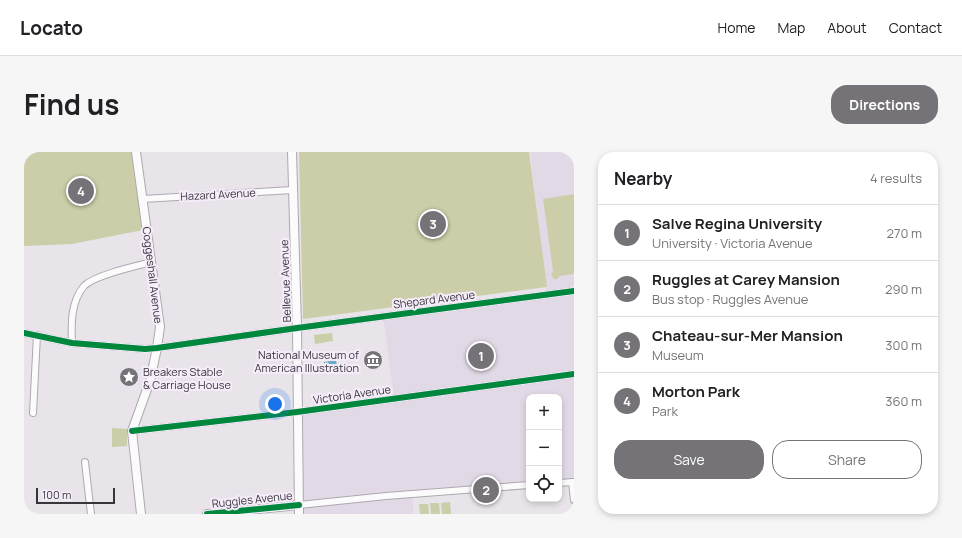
<!DOCTYPE html>
<html lang="en">
<head>
<meta charset="utf-8">
<style>
	:root { --surface:#fff; --page:#f6f6f6; --text:#202124; --muted:#757577; --line:#e0e0e0; --accent:#767378 }
	body { margin:0; font-family:Manrope,sans-serif; background:var(--page); color:var(--text) }
	.controls { position:absolute; right:12px; bottom:12px; display:grid; overflow:hidden; border-radius:8px; box-shadow:0 2px 6px #0003 }
	.controls button { width:36px; height:36px; display:grid; place-items:center; padding:0; border:0; border-bottom:1px solid var(--line); background:var(--surface); color:var(--text); font:20px sans-serif }
	.scale { position:absolute; left:12px; bottom:10px; width:79px; box-sizing:border-box; padding-left:4px; border:2px solid #39363b; border-top:0; font-size:11px; line-height:14px; white-space:nowrap; color:#39363b; -webkit-text-stroke:3px #f6edfb; paint-order:stroke }
	.you { position:absolute; left:251px; top:252px; width:14px; height:14px; margin:-10px; border:3px solid #fff; border-radius:50%; background:#1a73e8; box-shadow:0 0 0 6px #1a73e833 }
	.badge { display:grid; place-items:center; width:26px; height:26px; border-radius:50%; background:var(--accent); color:#fff; font-size:13px; font-weight:700 }
	.pin { position:absolute; translate:-50% -50%; border:2px solid #fff; box-shadow:0 1px 4px #0006 }
	.list { margin:0; padding:0; list-style:none }
	h2 { display:flex; justify-content:space-between; align-items:center; height:52px; margin:0; padding:0 16px; font-size:17px }
	h2 small { font-size:13px; font-weight:400; color:var(--muted) }
	.list li { display:grid; grid-template-columns:26px 1fr auto; gap:12px; align-items:center; box-sizing:border-box; height:56px; padding:0 16px; border-top:1px solid var(--line) }
	.list b { display:block; font-size:15px; white-space:nowrap }
	.list p { margin:0; font-size:13px; white-space:nowrap; color:var(--muted) }
	.list em { font-size:13px; font-style:normal; color:var(--muted) }
	.actions { display:flex; gap:8px; padding:12px 16px }
	.actions a { flex:1; padding:9px 0; border:1px solid var(--accent); border-radius:16px; text-align:center; font-size:14px; color:var(--accent) }
	.actions .main { background:var(--accent); color:#fff }
	.icon { flex:none; width:22px; height:22px; fill:none; stroke:currentColor; stroke-width:2; stroke-linecap:round; stroke-linejoin:round }
	.map { position:relative; flex:none; width:550px; height:362px; overflow:hidden; border-radius:16px }
	header { display:flex; align-items:center; gap:24px; box-sizing:border-box; height:56px; padding:0 20px; background:var(--surface); border-bottom:1px solid var(--line) }
	header strong { font-size:19px }
	nav { display:flex; gap:22px; margin-inline-start:auto; font-size:14px }
	.intro { display:flex; align-items:center; justify-content:space-between; box-sizing:border-box; height:96px; padding:0 24px }
	h1 { margin:0; font-size:28px }
	.button { padding:10px 18px; border-radius:16px; background:var(--accent); color:#fff; font-size:14px; font-weight:700 }
	main { display:flex; gap:24px; padding:0 24px }
	aside { flex:1; background:var(--surface); border-radius:16px; box-shadow:0 2px 6px #0003 }
	.map>svg:first-child { display:block }
	.built { fill:#e2d9e6 }
	.green { fill:#cbcea8 }
	.water { fill:#66abca }
	.lines { fill:none; stroke-linecap:round; stroke-linejoin:round }
	.street-casing { stroke:#ada9af; stroke-width:8 }
	.secondary-casing { stroke:#ada9af; stroke-width:10 }
	.street { stroke:#fcfbfc; stroke-width:6 }
	.secondary { stroke:#fcfbfc; stroke-width:8 }
	.cycleway-casing { stroke:#f6edfb; stroke-width:8 }
	.cycleway { stroke:#00873e; stroke-width:6 }
	.labels { text-anchor:middle; dominant-baseline:central; stroke-width:4; stroke-linejoin:round; paint-order:stroke }
	.street-label { font-size:11px; fill:#39363b; stroke:#f6edfb }
	.poi-label { font-size:11px; fill:#39363b; stroke:#f6edfb; text-anchor:end }
</style>
</head>
<body>
<header>
<strong>Locato</strong>
<nav><a>Home</a><a>Map</a><a>About</a><a>Contact</a></nav>
</header>
<div class="intro"><h1>Find us</h1><a class="button">Directions</a></div>
<main>
<div class="map">
<svg width="550" height="362" viewBox="0 0 550 362">
	<rect width="100%" height="100%" fill="#e8e4ea"/>
	<!-- built -->
	<path class="built" d="M506,0H550V330L535,331V245H505V333L389,344V362H275L273,260L370,246L359,164L523,142Z"/>
	<!-- green -->
	<g class="green">
		<path d="M0,0H107L119,78L48,92L0,94Z"/>
		<path d="M275,0H505L523,135L279,167Z"/>
		<path d="M550,42V122L536,124L533,127H530L527,123L529,119L519,47Z"/>
		<path d="M308,181L309,189L291,192L290,183Z"/>
		<path d="M88,276L103,277V294L88,295Z"/>
		<path d="M426,350L427,362H418L417,351Z"/>
		<path d="M406,351H415L416,362H407Z"/>
		<path d="M395,352H404L405,362H396Z"/>
	</g>
	<!-- water -->
	<path class="water" d="M312,208L313,215L301,217L300,210Z"/>
	<g class="lines">
		<defs>
			<g id="street">
				<path d="M119,47L269,38"/>
				<path d="M0,181L48,191L121,197L133,196L273,176L550,139"/>
				<path d="M48,191C47,172 47,149 60,134C71,123 112,114 128,110"/>
				<path d="M9,261L13,183"/>
				<path d="M108,279L273,260L550,222"/>
				<path d="M61,310L67,362"/>
				<path d="M548,330L550,348"/>
				<path d="M535,331L550,330"/>
				<path d="M275,353L362,344L505,333"/>
			</g>
			<g id="secondary">
				<path d="M112,0L136,175L133,196L126,229L108,279L117,362"/>
				<path d="M268,0L273,176L275,362"/>
				<path d="M183,362L275,353"/>
			</g>
		</defs>
		<!-- street casing -->
		<use href="#street" class="street-casing"/>
		<!-- secondary casing -->
		<use href="#secondary" class="secondary-casing"/>
		<!-- street -->
		<use href="#street" class="street"/>
		<!-- secondary -->
		<use href="#secondary" class="secondary"/>
		<defs>
			<g id="cycleway">
				<path d="M0,181L48,191L121,197L133,196L273,176L550,139"/>
				<path d="M108,279L273,260L550,222"/>
				<path d="M183,362L275,353"/>
			</g>
		</defs>
		<!-- cycleway casing -->
		<use href="#cycleway" class="cycleway-casing"/>
		<!-- cycleway -->
		<use href="#cycleway" class="cycleway"/>
	</g>
	<!-- icons -->
	<defs>
		<symbol id="museum-disc" viewBox="-11 -11 22 22"><circle r="9.5" fill="#767378" stroke="#f6edfb"/><path d="M0-6L6-3V-2H-6V-3ZM-5-1h2V3h-2ZM-1-1h2V3h-2ZM3-1h2V3H3ZM-6 4H6V6H-6Z" fill="#fff"/></symbol>
		<symbol id="sight-disc" viewBox="-11 -11 22 22"><circle r="9.5" fill="#767378" stroke="#f6edfb"/><path d="M0-6L1.8-2.2L6-1.7L2.9 1.2L3.7 5.4L0 3.3L-3.7 5.4L-2.9 1.2L-6-1.7L-1.8-2.2Z" fill="#fff"/></symbol>
	</defs>
	<g fill-rule="evenodd">
		<use href="#museum-disc" x="338" y="197" width="22" height="22"/>
		<use href="#sight-disc" x="94" y="214" width="22" height="22"/>
	</g>
	<g class="labels">
		<!-- street labels -->
		<g class="street-label">
			<text transform="translate(194 42) rotate(-3)">Hazard Avenue</text>
			<text transform="translate(129 123) rotate(83)">Coggeshall Avenue</text>
			<text transform="translate(261 129) rotate(-92)">Bellevue Avenue</text>
			<text transform="translate(410 147) rotate(-7)">Shepard Avenue</text>
			<text transform="translate(328 242) rotate(-8)">Victoria Avenue</text>
			<text transform="translate(228 347) rotate(-6)">Ruggles Avenue</text>
		</g>
		<!-- poi labels -->
		<g class="poi-label">
			<text x="335" y="202">National Museum of<tspan x="335" dy="13">American Illustration</tspan></text>
			<text x="119" y="219" text-anchor="start">Breakers Stable<tspan x="119" dy="13">&amp; Carriage House</tspan></text>
		</g>
	</g>
</svg>
<div class="controls">
<button>+</button>
<button>−</button>
<button><svg class="icon" aria-label="locate" viewBox="0 0 24 24"><circle cx="12" cy="12" r="6"/><path d="M12 2v4M12 18v4M2 12h4M18 12h4"/></svg></button>
</div>
<div class="scale">100 m</div>
<div class="you"></div>
<div class="pin badge" style="left:457px;top:204px">1</div>
<div class="pin badge" style="left:462px;top:338px">2</div>
<div class="pin badge" style="left:409px;top:72px">3</div>
<div class="pin badge" style="left:57px;top:39px">4</div>
</div>
<aside>
<h2>Nearby<small>4 results</small></h2>
<ul class="list">
<li><span class="badge">1</span><div><b>Salve Regina University</b><p>University · Victoria Avenue</p></div><em>270 m</em></li>
<li><span class="badge">2</span><div><b>Ruggles at Carey Mansion</b><p>Bus stop · Ruggles Avenue</p></div><em>290 m</em></li>
<li><span class="badge">3</span><div><b>Chateau-sur-Mer Mansion</b><p>Museum</p></div><em>300 m</em></li>
<li><span class="badge">4</span><div><b>Morton Park</b><p>Park</p></div><em>360 m</em></li>
</ul>
<div class="actions"><a class="main">Save</a><a>Share</a></div>
</aside>
</main>
</body>
</html>
